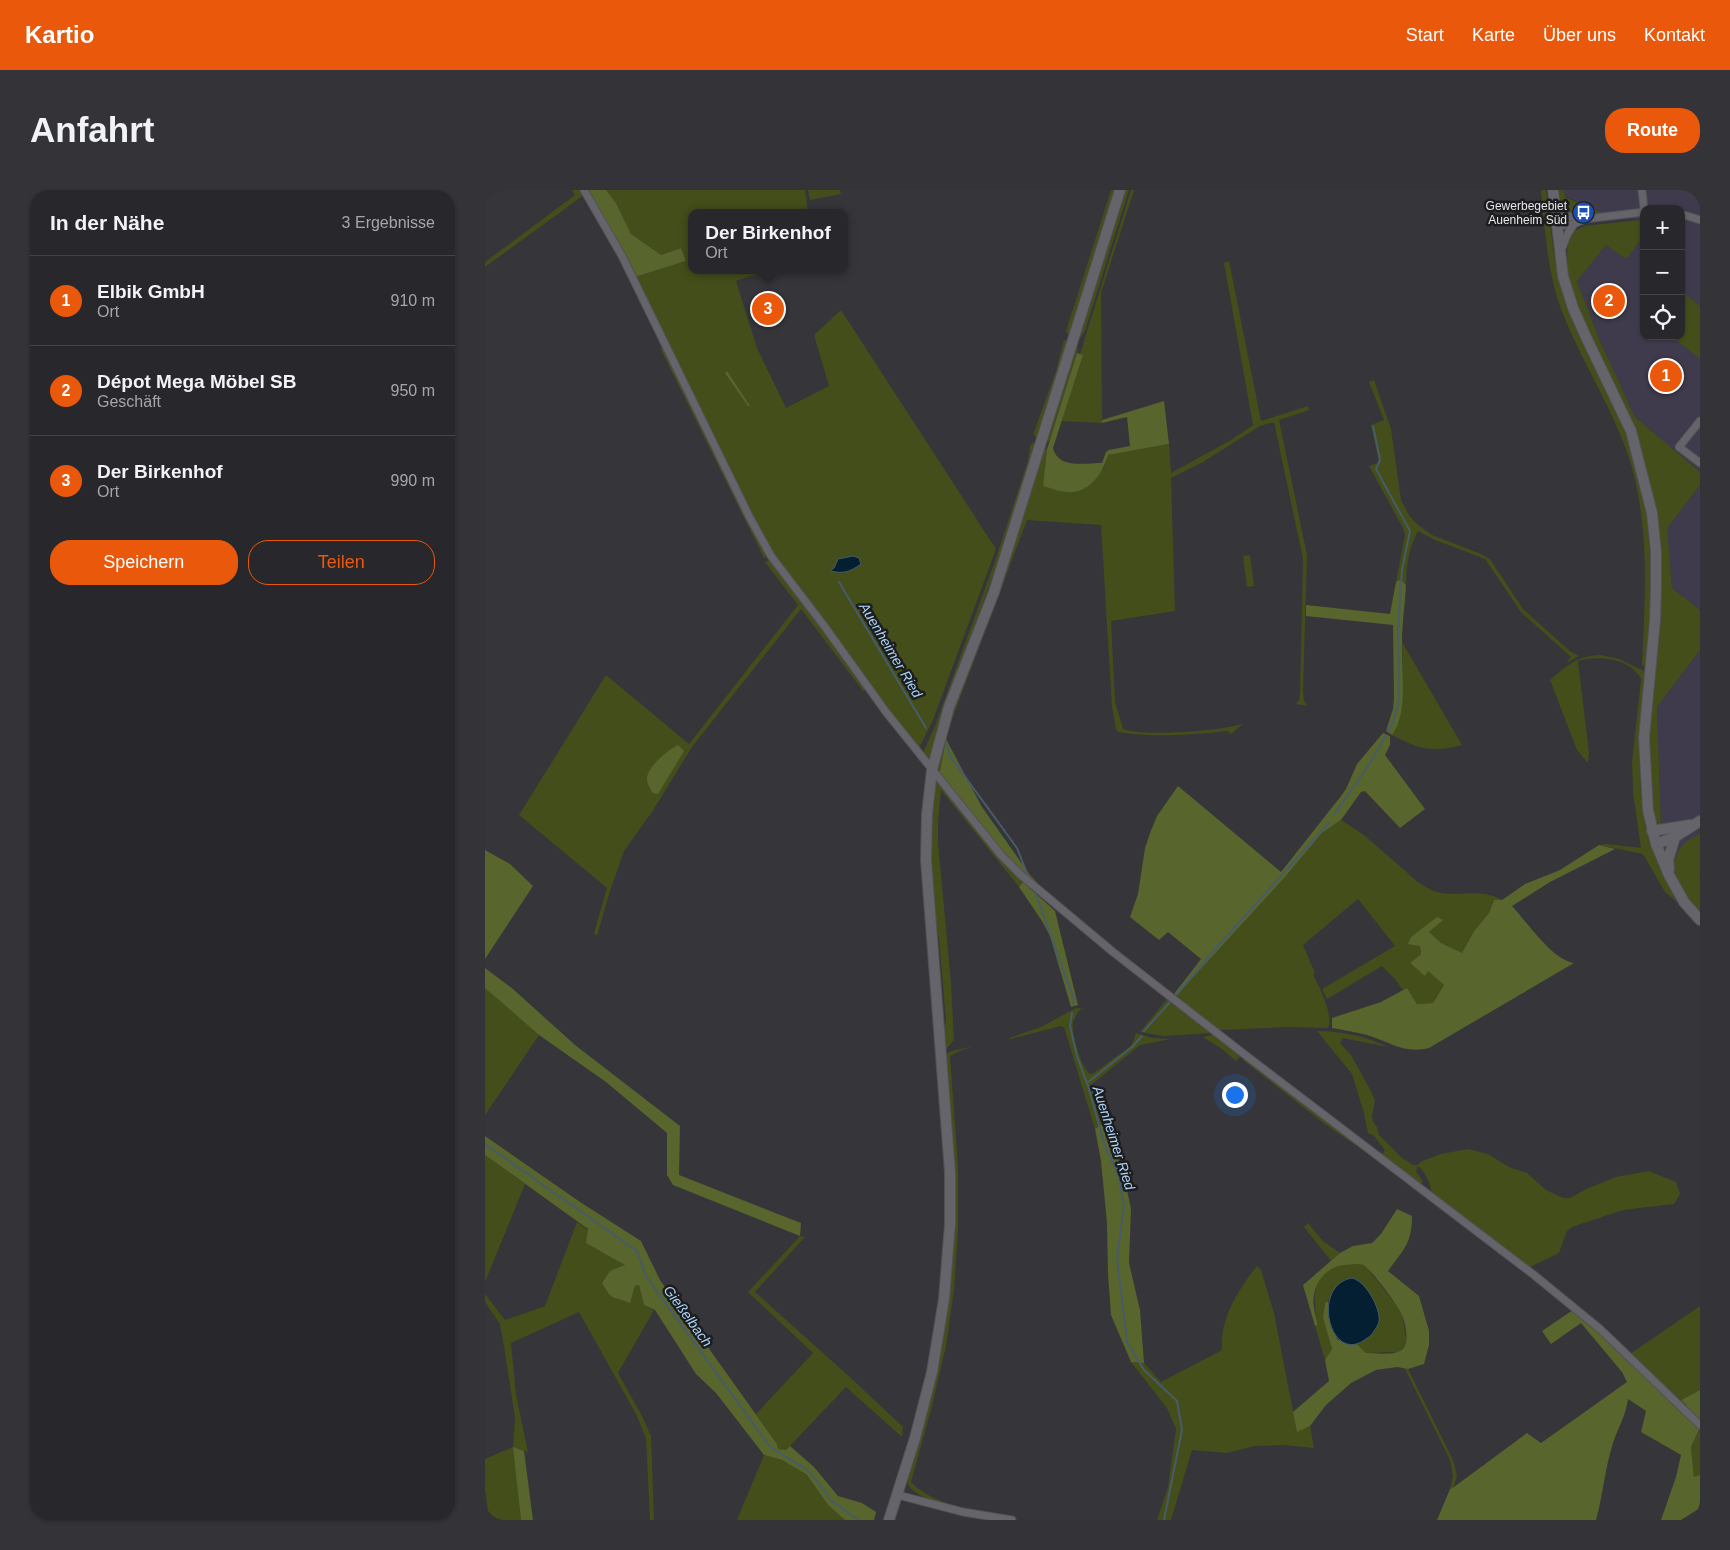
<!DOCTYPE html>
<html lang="de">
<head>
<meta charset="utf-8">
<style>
	:root { --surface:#28282c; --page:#343438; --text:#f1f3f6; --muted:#a5a6a9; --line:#444448; --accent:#ea580c }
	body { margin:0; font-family:Arial,sans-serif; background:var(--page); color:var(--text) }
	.controls { position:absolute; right:15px; top:15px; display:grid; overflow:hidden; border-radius:10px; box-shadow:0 1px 4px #0004 }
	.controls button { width:45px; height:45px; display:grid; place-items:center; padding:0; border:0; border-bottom:1px solid var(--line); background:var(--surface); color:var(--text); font:25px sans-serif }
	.you { position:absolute; left:749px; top:904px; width:18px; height:18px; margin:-12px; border:4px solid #fff; border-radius:50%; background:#1a73e8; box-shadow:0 0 0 8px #1a73e833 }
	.badge { display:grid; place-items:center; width:32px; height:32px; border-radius:50%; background:var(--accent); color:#fff; font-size:16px; font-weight:700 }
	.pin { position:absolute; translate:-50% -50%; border:2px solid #fff; box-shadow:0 1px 5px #0006 }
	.popup { position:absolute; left:203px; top:19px; width:160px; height:65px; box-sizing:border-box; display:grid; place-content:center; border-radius:10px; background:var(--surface); filter:drop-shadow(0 1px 4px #0005); font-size:16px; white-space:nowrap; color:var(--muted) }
	.popup b { font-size:19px; color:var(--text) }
	.popup::after { content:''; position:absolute; left:50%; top:100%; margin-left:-10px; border:10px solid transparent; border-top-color:var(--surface) }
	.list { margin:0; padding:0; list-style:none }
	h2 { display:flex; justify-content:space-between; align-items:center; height:65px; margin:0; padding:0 20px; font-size:21px }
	h2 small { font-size:16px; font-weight:400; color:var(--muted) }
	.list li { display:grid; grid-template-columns:32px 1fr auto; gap:15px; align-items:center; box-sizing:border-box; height:90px; padding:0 20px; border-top:1px solid var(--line) }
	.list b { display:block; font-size:19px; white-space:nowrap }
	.list p { margin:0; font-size:16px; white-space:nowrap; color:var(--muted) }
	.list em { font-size:16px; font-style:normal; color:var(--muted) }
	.actions { display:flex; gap:10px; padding:15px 20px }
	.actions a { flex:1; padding:11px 0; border:1px solid var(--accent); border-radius:20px; text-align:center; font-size:18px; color:var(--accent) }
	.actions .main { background:var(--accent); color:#fff }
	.icon { flex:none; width:28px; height:28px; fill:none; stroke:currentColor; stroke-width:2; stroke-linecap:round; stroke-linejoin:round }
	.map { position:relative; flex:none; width:1215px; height:1330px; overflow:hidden; border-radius:20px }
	header { display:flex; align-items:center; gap:30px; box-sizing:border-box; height:70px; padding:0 25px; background:var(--accent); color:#fff }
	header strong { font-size:24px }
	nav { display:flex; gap:28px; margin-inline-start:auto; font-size:18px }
	.intro { display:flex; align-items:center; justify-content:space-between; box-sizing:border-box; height:120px; padding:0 30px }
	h1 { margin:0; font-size:35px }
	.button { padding:12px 22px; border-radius:20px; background:var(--accent); color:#fff; font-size:18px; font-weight:700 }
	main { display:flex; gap:30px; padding:0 30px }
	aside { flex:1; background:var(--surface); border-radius:20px; box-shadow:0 1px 4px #0004 }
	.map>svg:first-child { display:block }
	.commercial { fill:#3f3b4c; fill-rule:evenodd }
	.green { fill:#434e1b }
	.forest { fill:#58652d }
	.water { fill:#041f32; stroke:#485b69 }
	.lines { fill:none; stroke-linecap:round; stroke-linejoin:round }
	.stream { stroke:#485b69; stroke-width:2 }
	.street-casing { stroke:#515156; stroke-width:9 }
	.secondary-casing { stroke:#515156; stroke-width:12 }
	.street { stroke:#65646a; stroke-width:7 }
	.secondary { stroke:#65646a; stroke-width:10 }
	.labels { text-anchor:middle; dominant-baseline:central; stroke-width:5; stroke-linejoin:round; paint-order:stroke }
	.poi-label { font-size:12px; fill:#e6e6e9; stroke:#1d1d1f; text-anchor:end }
	.water-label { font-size:14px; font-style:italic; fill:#a9d5f8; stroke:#1d1d1f }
</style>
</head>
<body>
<header>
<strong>Kartio</strong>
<nav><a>Start</a><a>Karte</a><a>Über uns</a><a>Kontakt</a></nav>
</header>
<div class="intro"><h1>Anfahrt</h1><a class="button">Route</a></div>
<main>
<aside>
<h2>In der Nähe<small>3 Ergebnisse</small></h2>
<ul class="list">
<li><span class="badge">1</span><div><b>Elbik GmbH</b><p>Ort</p></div><em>910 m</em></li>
<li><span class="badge">2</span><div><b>Dépot Mega Möbel SB</b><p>Geschäft</p></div><em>950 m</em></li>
<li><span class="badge">3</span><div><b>Der Birkenhof</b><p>Ort</p></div><em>990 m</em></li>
</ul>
<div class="actions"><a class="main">Speichern</a><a>Teilen</a></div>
</aside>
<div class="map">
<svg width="1215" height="1330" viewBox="0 0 1215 1330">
	<rect width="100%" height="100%" fill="#36353a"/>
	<!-- commercial -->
	<g class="commercial">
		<path d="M1079,0H1215V282L1150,227L1115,151L1092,91L1121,55L1141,69L1155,30L1118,23L1080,6ZM1159,19H1196V146H1159Z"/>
		<path d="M1215,295V420L1187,398L1181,338Z"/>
		<path d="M1215,460V712L1203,695L1176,636L1172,517Z"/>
	</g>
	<!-- green -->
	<g class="green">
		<path d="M87,0H95L99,5L0,77V72L90,5Z"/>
		<path d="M121,0H320L323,23H207V80H283L251,91L272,158L301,218L344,196L329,145L356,120L511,359L448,530L435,556L432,557L428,553L298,378L282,353L150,87L201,71L196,58L176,65L146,44L131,13Z"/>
		<path d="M323,0H355L356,4L325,10Z"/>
		<path d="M626,0H632L586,144L583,145L581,141Z"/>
		<path d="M639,0H644L600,141L594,150L592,149Z"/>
		<path d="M646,0H649L616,103L617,233L576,231L598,165L595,164Z"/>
		<path d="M1056,0H1061L1069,65L1076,96L1093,143L1137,233L1149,270L1161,319L1166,373L1167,403L1161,475L1157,476C1160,409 1165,340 1146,274C1129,219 1096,172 1076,119C1062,81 1060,40 1056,0Z"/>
		<path d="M1072,0H1079L1080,7L1118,23L1095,25L1081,23L1075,16Z"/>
		<path d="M1155,30L1158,47L1141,69L1121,55L1092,91L1115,151L1150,227L1215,282V295L1182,338L1187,398L1215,420V460L1172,517L1176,636L1170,630L1167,620L1163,553L1175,417L1161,281L1097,133L1083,91L1082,66L1083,51L1088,42L1099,36Z"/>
		<path d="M744,71L776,231L823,216L824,220L794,230L822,365L818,500L819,510L822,516L811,514L814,510L815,505L818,369L789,232L775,236L718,272L686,288L690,421L626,431L630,512L638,539C657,547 740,541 759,533L746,544L743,541C706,545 670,548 633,542L631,539L627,517L616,335L542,330L469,524L461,549L454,586L450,581L457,551L559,259H562L558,296L619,278L623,265L684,254L686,283L746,250L768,235L739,73Z"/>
		<path d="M1196,101L1215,116V169L1190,149L1192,146H1196V119L1201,113L1196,109Z"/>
		<path d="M579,150L583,151L552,248L549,245V242L571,181Z"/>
		<path d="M590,156L593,157L592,163L564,252L561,250Z"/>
		<path d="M175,158L180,159L282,366L279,368Z"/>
		<path d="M889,190L906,239L916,310L925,327L932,334L947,345L996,364L1005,369L1038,419L1086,462L1094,466L1081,473L1086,467L1036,422L1000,369L950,350L933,341C924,357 921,376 921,395L917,391L911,392L920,345L918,338L884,276L893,273L894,271L886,235L899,230L884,192Z"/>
		<path d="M548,253H551L537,305L473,483L445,569H442L438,563L450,536L510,371L543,271L545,256Z"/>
		<path d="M765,365L769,396L762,397L758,366Z"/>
		<path d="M284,370L330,428L380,499L378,501L316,419L207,557L167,622L139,661L125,701L112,746L109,743L122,698L34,625L121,485L204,554L313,415L280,372Z"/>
		<path d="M917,452L977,555C948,563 933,559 907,545C922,525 917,476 917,452Z"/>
		<path d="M1116,465L1134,469L1159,481L1161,483L1154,562L1156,605L1160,634L1166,653L1192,712L1180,702L1158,664L1114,655L1122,654L1156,658L1148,602L1147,572L1156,489C1146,468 1112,465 1093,471L1104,563L1103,573L1092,560L1065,490C1083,475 1091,466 1116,465Z"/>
		<path d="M451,591L516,669L538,692L534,697L456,600L453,632V653L466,793L469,850L461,859L459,858L458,843L461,831L454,749L448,720L444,663L448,593Z"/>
		<path d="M856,630L879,645L934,693C940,696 945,700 952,702C975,708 994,697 1017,710H1009L1004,723L989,741L977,764L956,753L944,742L952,727C938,739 934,745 936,764L925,773L940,785L943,780L959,795L948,813L932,814L922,798L918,800L909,788L897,776L842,809L837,799L910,756L873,709L818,755L830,783L828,784C834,798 849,824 843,838L803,837L734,840L691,806L800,687L837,643Z"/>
		<path d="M1215,644V686L1214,687L1215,690V726C1197,701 1189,692 1186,660L1191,670C1193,655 1203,650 1215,644Z"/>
		<path d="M0,798L54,845L0,925Z"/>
		<path d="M683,808L727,843L679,846L655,842Z"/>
		<path d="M591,818L602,819H596C592,823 590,827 588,832C586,843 596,877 605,884L609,883L647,855L651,843L667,848L686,849L655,855L606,895L618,933L610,939L579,837L576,836L525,849L524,848L556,837Z"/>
		<path d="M832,841C857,841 880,846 903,857L858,848L855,853L866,865L886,901L890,911L887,926L888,932L892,937L894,945L917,968L928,975H932L937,971L956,964L983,959L1003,964L1024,977L1042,983L1061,1000L1078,1008H1085L1101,999L1131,987L1164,981L1191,992L1195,1004L1189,1014L1138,1020L1087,1037L1082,1041L1074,1063L1043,1078L948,1006C945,994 942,984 933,976L931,981L938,992L933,995L897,965L900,960L888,945L883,943L879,923L867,884Z"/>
		<path d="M730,844L757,864L751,871L737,859L718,847Z"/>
		<path d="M489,856L475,861L465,866L473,976V1041L469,1100L461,1156L447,1216L426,1292C448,1314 480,1318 509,1324C488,1320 430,1314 422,1292L461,1119L460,864L467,861Z"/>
		<path d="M761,867L886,963V966L837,932L758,870Z"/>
		<path d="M0,965L40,994L0,1092Z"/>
		<path d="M92,1032C110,1044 122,1063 140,1075L117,1093C128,1113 126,1105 145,1112L150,1096L154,1095L159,1115L169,1120L133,1183L157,1226L166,1246L169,1330H165L161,1248L151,1224L94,1122L26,1153L31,1205L43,1262L29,1258L36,1330H4L0,1298V1269L28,1257L30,1228L19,1156L15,1134L0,1112V1104L20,1130L60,1116Z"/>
		<path d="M823,1033L838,1051L855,1063L846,1071L819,1037Z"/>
		<path d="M315,1046L320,1047L270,1102L367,1189L418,1237L417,1247L361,1197L301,1260H293L292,1254L271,1224L328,1163L263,1102Z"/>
		<path d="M876,1074L883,1079L912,1116L917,1125L922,1152L920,1158L914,1162L881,1163L872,1154L888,1144L894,1127C886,1106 872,1069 849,1100C845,1105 845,1110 840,1113L838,1128L847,1159L840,1170L830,1136L833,1135C828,1111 825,1087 852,1076C859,1073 868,1074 876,1074Z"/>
		<path d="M772,1076L776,1080L789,1123L812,1241L825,1236L829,1258L798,1255L769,1256L742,1263L707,1260L686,1330H672L683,1297L691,1239L682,1218L646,1172L659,1173L676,1192L737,1160C735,1128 753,1100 772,1076Z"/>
		<path d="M1215,1116V1200L1196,1210L1145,1164Z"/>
		<path d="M920,1179H923L968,1270L972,1285L969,1297L965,1299L968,1286L965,1270Z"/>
		<path d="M1215,1239V1285L1209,1288L1206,1257Z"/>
		<path d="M279,1265L297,1270L322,1285L343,1315L360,1330H252Z"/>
	</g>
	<!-- forest -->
	<g class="forest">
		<path d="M102,0H121L131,13L146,44L176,65L196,58L201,71L150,87Z"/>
		<path d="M592,163L598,165L568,258C573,279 599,273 617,273L621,262L624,260L645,256L642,227L617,233V230L679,211L684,254L623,265C618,283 604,304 582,302C574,302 566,298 558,296L562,259Z"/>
		<path d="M242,181L265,216H263L240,183Z"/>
		<path d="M914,390L917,391L921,395C920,414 917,434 917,453C916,479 924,523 907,545L901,541L908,519L909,508L908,435L821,426V415L905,424L911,392Z"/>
		<path d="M898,543L905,546V555L900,565L940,619L915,638L880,601L876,602L856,630L837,643L800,687L691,806L689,804L716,769L683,742L674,750L645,727L653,704L660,658L665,643L672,626L693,596L796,682L856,606L861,599L872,574Z"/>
		<path d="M461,549L497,617L545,685L558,699L507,653L454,586Z"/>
		<path d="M193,555L199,561L173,604L168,603C165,599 162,594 162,588C163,576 183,560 193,555Z"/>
		<path d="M1114,655L1130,659L1065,692L1027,716C1042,732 1067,770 1089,773L944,858C919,864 905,852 882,845C871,842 859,840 847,838V828L896,812L922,798L932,814L948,813L959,795L943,781L940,786L925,773L936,764L935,756L923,754L926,747L952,727L958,730L944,742L956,753L977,763L989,741L1004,723L1009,710H1017L1040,694L1075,680Z"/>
		<path d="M0,660L25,674L48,696L0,769Z"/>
		<path d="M538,692L570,721L593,815L586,817L565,746L557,731L534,697Z"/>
		<path d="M0,778L28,799L90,855L195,936L194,985L316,1033L315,1046L188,995L182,985V943L121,892L54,845L1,799L0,798Z"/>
		<path d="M618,933L638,981L646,1019L644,1073L655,1120L659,1173L646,1172L626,1125L623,1084L622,1033L616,971L610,939Z"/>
		<path d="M0,946L95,1012L156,1051L175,1090L292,1254L293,1259L301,1260L305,1256L329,1277L353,1306L377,1313L391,1322L389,1330H360L343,1315L322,1285L297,1270L279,1265L231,1203L211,1184L170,1120L159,1115L154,1095L150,1096L145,1113C127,1105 128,1113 117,1093L125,1081L140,1075L101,1053L103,1039L0,965Z"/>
		<path d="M912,1019L927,1026C927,1054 918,1060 903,1081L934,1106L944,1141V1155L939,1174L923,1179L912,1177L891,1180L866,1193L841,1215L825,1236L812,1242L808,1222L844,1191L840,1170L847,1159L838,1128L840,1113L843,1111L844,1123L852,1149L862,1154H872L881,1163C891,1163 911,1166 918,1159C925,1152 920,1131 916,1123C911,1113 886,1079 878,1075C873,1073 864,1075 859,1075C844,1076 831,1090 829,1105C827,1115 831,1126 833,1135L830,1136L818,1095L855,1063L868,1056L887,1053L896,1044Z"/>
		<path d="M1088,1120L1114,1142L1215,1238L1206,1257L1209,1287L1215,1285V1318L1196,1330H1176L1191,1287L1196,1265L1156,1242L1161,1221L1143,1209C1141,1225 1133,1238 1128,1253C1120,1278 1118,1305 1111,1330H952L965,1299L969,1297L1042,1243L1056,1253L1142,1192L1137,1182L1096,1133L1066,1154L1057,1141Z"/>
		<path d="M1215,1200V1230L1196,1210Z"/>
		<path d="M28,1257L39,1261L48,1330H36Z"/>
	</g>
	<!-- water -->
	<g class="water">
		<path d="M368,366L374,368L376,374C365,382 359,384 345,381L349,378L353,369Z"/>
		<path d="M867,1088C880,1091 893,1114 894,1127C895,1132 892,1137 889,1141C887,1146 882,1148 878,1151C844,1172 826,1095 867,1088Z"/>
	</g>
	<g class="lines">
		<!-- stream -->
		<g class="stream">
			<path d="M888,236L895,270L891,279L925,341L917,380L913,434L914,510L908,532L903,541"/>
			<path d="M354,392L441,538"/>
			<path d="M462,555L465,566L532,658L544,688"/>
			<path d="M849,625L885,573L901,545"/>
			<path d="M549,699L589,810L588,813"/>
			<path d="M692,804L733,756L844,633"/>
			<path d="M587,823L585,836L592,866L604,899L619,953L634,987L639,1016L632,1068L642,1152L659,1180L692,1211L697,1240L679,1330"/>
			<path d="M659,841L685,812"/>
			<path d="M602,893L647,857L657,846"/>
			<path d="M0,954L152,1061L161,1086L285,1257L323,1280L347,1311L373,1330"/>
		</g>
		<defs>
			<g id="street">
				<path d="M99,0L137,66L265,328L286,366L340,437L401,522L516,665L536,685L628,762L759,864L1049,1085L1115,1139L1215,1235"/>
				<path d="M1157,0L1159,19"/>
				<path d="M1196,24L1215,30"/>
				<path d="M1071,26L1092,27L1100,29"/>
				<path d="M1072,36L1089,34L1100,29L1159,22"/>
				<path d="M1076,61L1082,45L1089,34"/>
				<path d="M1215,231L1194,257L1215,273"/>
				<path d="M413,1305L478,1322L527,1330"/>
			</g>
			<g id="secondary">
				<path d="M1068,0L1078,86L1088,118L1101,147L1146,241L1167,323L1171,362V397L1170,430L1159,548L1163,620L1171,654L1184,685L1199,712L1215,730"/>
				<path d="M1167,641L1205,635"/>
				<path d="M1171,654L1190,647L1215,631"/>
				<path d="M1184,679L1183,670L1190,647"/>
				<path d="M404,1330L430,1248L447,1182L459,1109L465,1034V982L441,670L442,624L447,580L464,517L509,402L635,0"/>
			</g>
		</defs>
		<!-- street casing -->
		<use href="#street" class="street-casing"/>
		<!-- secondary casing -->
		<use href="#secondary" class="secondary-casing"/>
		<!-- street -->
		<use href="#street" class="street"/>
		<!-- secondary -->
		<use href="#secondary" class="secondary"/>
	</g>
	<!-- icons -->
	<defs>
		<symbol id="bus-disc" viewBox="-11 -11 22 22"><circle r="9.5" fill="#1a4fb4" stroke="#1d1d1f"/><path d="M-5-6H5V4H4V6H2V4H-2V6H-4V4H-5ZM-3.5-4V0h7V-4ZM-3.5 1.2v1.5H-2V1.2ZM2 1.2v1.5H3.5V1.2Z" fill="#fff"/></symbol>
	</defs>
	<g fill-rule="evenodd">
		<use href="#bus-disc" x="1086" y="10" width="25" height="25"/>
	</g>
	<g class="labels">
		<!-- poi labels -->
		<g class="poi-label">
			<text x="1082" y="16">Gewerbegebiet<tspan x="1082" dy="14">Auenheim Süd</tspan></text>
		</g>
		<!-- water labels -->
		<g class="water-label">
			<text transform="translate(406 460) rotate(59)">Auenheimer Ried</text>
			<text transform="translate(629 948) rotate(72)">Auenheimer Ried</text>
			<text transform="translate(203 1126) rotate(54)">Gießelbach</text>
		</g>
	</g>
</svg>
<div class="controls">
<button>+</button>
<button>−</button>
<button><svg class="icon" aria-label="locate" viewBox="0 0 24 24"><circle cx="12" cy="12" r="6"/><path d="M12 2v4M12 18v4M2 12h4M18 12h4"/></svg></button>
</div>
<div class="you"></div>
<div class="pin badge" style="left:1181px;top:186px">1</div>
<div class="pin badge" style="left:1124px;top:111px">2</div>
<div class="pin badge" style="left:283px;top:119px">3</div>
<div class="popup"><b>Der Birkenhof</b>Ort</div>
</div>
</main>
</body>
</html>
